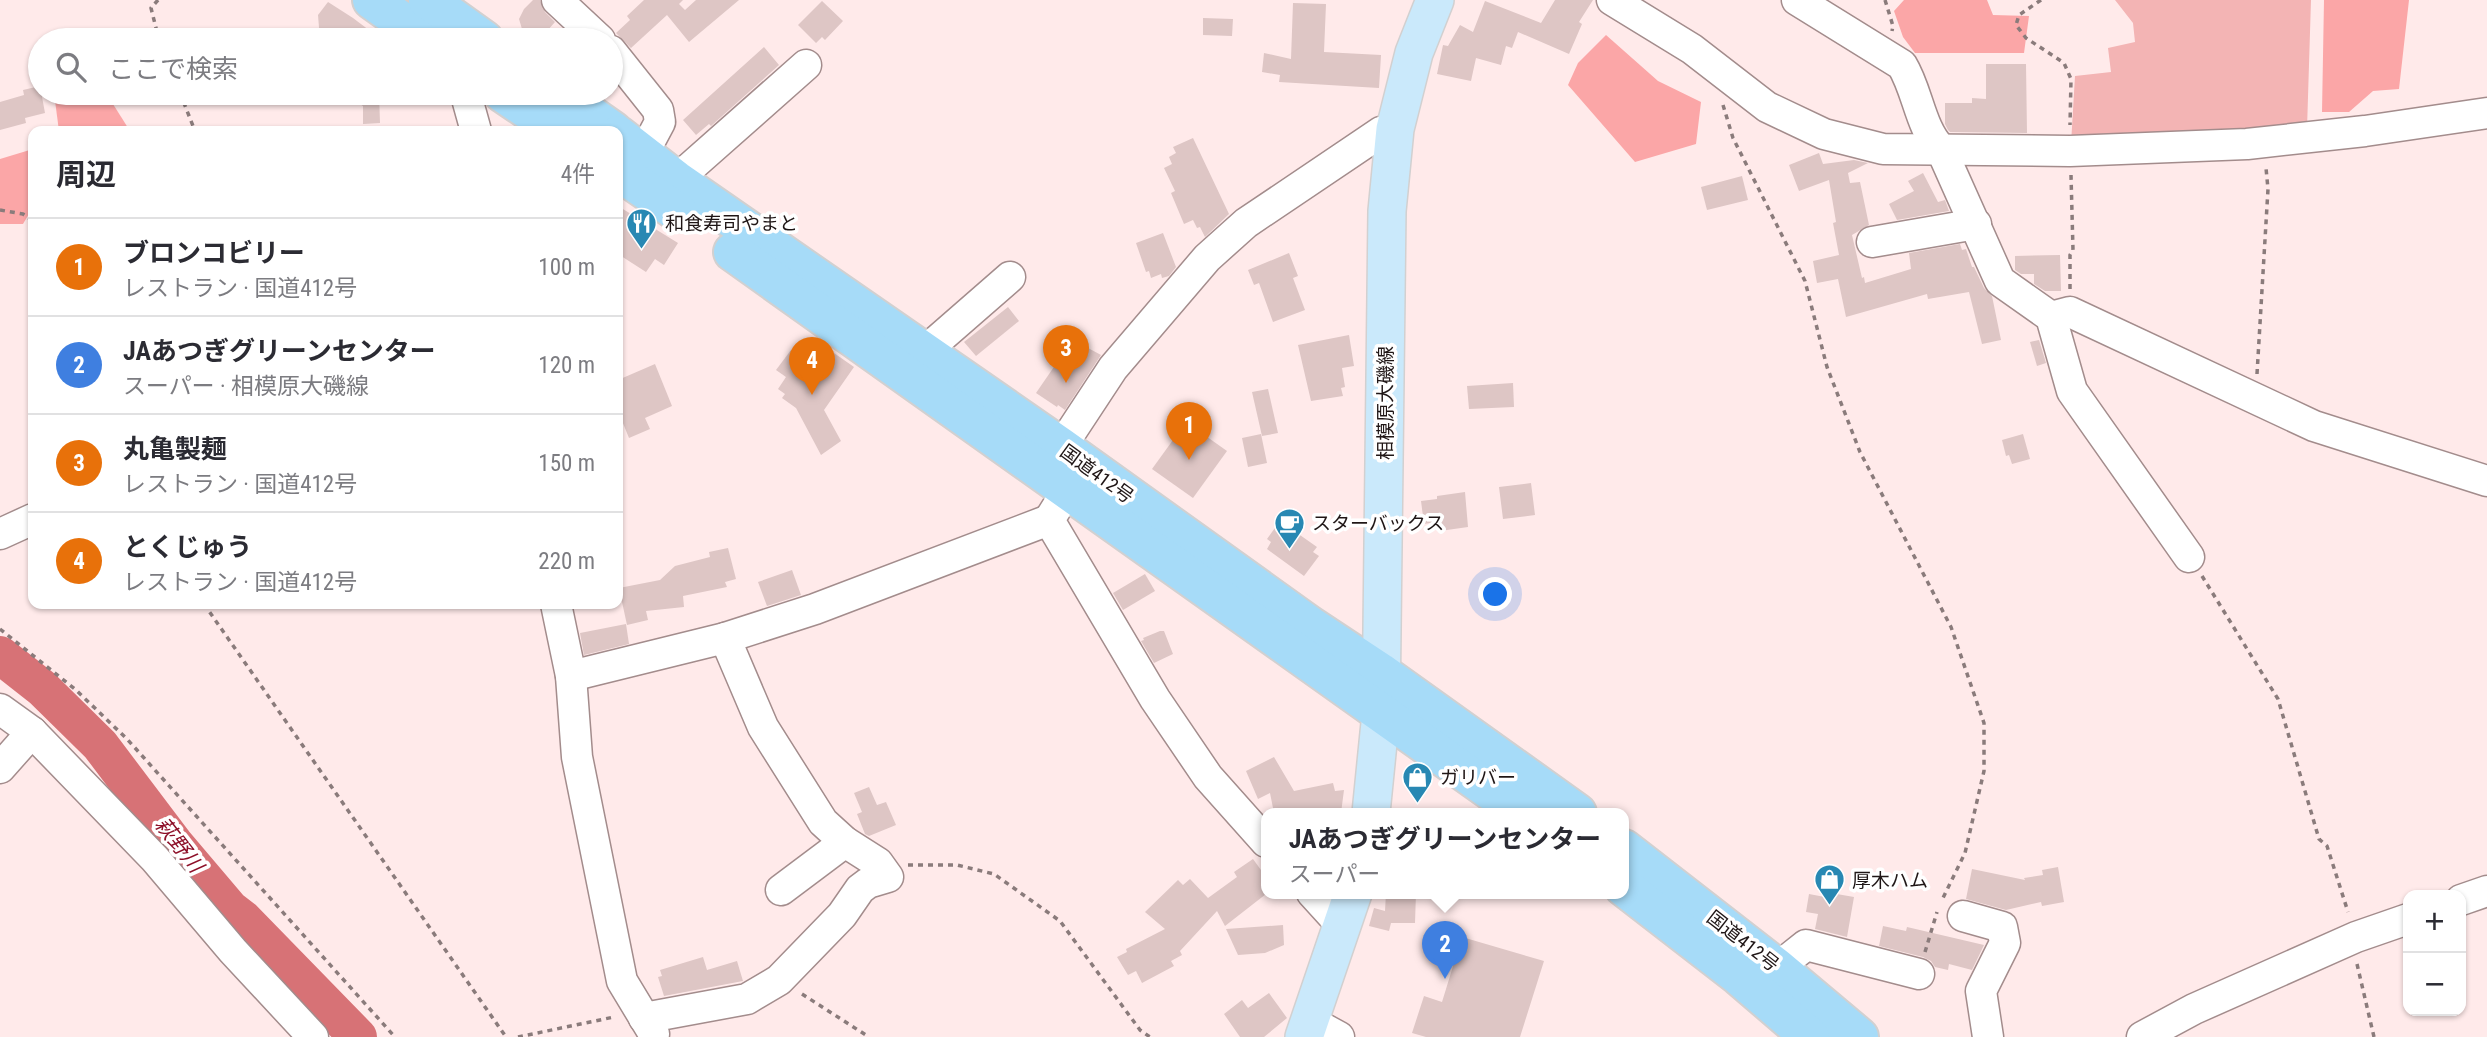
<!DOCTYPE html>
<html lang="ja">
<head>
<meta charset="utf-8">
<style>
	:root { --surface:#fff; --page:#f7f7f7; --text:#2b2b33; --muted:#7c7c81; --line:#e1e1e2; --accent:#2888b3 }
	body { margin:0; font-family:"Roboto Condensed","Noto Sans JP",sans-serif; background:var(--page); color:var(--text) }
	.controls { position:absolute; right:21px; bottom:21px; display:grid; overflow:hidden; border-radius:14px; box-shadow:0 2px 5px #0004 }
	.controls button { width:63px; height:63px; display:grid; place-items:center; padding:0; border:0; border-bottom:2px solid var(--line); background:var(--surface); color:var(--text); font:35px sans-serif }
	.you { position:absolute; left:1496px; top:595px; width:24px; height:24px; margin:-18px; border:5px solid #fff; border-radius:50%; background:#1a73e8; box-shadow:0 0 0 10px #1a73e833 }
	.badge { display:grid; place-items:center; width:46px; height:46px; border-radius:50%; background:var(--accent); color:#fff; font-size:23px; font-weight:700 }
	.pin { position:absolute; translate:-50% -58px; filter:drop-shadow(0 2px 4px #0008) }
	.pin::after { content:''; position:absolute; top:37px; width:24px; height:21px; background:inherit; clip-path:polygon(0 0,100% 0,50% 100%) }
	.popup { position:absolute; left:1261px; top:808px; width:368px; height:91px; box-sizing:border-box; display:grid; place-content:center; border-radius:14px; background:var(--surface); filter:drop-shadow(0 2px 5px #0005); font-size:23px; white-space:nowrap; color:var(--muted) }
	.popup b { font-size:26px; color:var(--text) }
	.popup::after { content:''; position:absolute; left:50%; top:100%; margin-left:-14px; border:14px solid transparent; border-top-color:var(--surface) }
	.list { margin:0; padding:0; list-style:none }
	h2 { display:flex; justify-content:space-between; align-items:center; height:91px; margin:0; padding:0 28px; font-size:30px }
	h2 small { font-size:23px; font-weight:400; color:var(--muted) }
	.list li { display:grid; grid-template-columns:46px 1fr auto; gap:21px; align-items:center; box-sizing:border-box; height:98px; padding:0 28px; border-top:2px solid var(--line) }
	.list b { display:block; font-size:26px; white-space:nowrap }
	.list p { margin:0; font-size:23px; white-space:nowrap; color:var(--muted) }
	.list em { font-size:23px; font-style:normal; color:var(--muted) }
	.icon { flex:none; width:38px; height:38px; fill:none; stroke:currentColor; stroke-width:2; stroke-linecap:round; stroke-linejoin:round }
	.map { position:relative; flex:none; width:2487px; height:1037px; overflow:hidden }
	.search { position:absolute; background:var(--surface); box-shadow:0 2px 5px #0004; left:28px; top:28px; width:595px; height:77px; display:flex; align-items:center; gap:18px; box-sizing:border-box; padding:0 24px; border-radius:38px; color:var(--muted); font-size:26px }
	.panel { position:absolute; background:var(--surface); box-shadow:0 2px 5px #0004; left:28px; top:126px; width:595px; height:483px; border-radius:14px }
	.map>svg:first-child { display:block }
	.green { fill:#f3b4b4 }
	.forest { fill:#fba6a7 }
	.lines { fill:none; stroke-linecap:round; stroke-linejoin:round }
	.river { stroke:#d77276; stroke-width:38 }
	.building { fill:#dec6c5 }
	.minor-casing { stroke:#a38c8c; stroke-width:33 }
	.major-casing { stroke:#d2d0d0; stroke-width:40 }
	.highway-casing { stroke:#d2d0d0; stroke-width:42 }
	.path { stroke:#8a7b7b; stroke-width:3.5; stroke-dasharray:5 5; stroke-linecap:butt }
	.minor { stroke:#fff; stroke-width:30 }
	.major { stroke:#cae9fb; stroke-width:37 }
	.highway { stroke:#a6dbf8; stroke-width:38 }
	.labels { text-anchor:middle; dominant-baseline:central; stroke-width:7; stroke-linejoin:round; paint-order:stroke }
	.poi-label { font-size:19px; fill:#1f1616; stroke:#fff; text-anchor:start }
	.street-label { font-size:19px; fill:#1f1616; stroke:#fff }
	.water-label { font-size:21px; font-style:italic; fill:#8d0f28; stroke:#fff }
</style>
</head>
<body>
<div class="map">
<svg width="2487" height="1037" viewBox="0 0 2487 1037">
	<rect width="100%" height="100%" fill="#ffeaea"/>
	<!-- green -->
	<path class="green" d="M2115,0H2311L2307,129L2071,144L2075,76L2111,72L2108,48L2135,42L2133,23Z"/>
	<!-- forest -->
	<g class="forest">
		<path d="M1904,0H1987L1993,15L2029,16L2024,53H1915L1903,37L1894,11Z"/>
		<path d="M2324,0H2409L2399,89L2373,91L2349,112H2322Z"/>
		<path d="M1606,35L1658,81L1701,102L1696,144L1635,162L1568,85L1578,63Z"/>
		<path d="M54,93H106L130,131H59Z"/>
		<path d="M33,149V207L23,224H0V159Z"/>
	</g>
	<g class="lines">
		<!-- river -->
		<path class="river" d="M0,655L42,688L100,745L174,843L230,909L243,919L358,1037"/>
	</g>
	<!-- building -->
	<g class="building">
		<path d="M533,0H540L545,12L555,22L539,40H536L522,29L519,19L524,9Z"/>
		<path d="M644,0H683L679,4L685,10L696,0H739L689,42L667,15L631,48L616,33L630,20L627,16Z"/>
		<path d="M1555,0H1593L1579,22L1582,24L1569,54L1518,32L1512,48L1506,46L1501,65L1476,58L1471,81L1437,74L1443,45L1448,46L1460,25L1473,32L1485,1L1541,23Z"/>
		<path d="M822,1L843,21L825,40L822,37L816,43L798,25Z"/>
		<path d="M328,2L353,18L382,40H320L318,15Z"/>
		<path d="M1293,3L1326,4L1324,52L1381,55L1379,88L1279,82L1280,75L1262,72L1264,53L1291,59Z"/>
		<path d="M1203,18L1233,19L1232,36L1203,35Z"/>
		<path d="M764,47L779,65L711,126L709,124L696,135L683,120Z"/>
		<path d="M1986,64H2026L2027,133L1950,132L1948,130L1945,124V103H1972V98L1986,99Z"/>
		<path d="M40,86L45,113L25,118L26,123L0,130V102L24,95L23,90Z"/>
		<path d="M344,93H379L380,123L363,124V106Z"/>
		<path d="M1193,138L1229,214L1205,237L1200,227L1197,228L1193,220L1184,224L1171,193L1175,191L1164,168L1172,164L1169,157L1176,153L1173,147Z"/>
		<path d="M1819,153L1823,164L1854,160L1868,163L1848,173L1850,183L1860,182L1869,225L1852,235L1862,278L1864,277L1865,283L1911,269L1909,253L1960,244L1962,250L1966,249L1972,267H1974L1984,288L1992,296L2001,340L1982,344L1969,292L1928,299L1927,294L1846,317L1838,279L1817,283L1813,261L1839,255L1833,223L1836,222L1829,180L1799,191L1789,165Z"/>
		<path d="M1923,173L1938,202L1945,200L1949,211L1897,220L1889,204L1914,191L1908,181Z"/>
		<path d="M1742,176L1748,200L1707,210L1701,187Z"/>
		<path d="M618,206L678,243L664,265L655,259L646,272L618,254Z"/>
		<path d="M1163,233L1176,267L1169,276L1162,278L1161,274L1151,278L1149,271L1146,272L1136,243Z"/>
		<path d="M1289,253L1298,276L1293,278L1305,310L1273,322L1259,283L1254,285L1248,270Z"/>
		<path d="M2060,255L2061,291H2045L2034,284V274H2021L2015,270V256Z"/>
		<path d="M1008,307L1019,321L976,356L964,342Z"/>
		<path d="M1349,335L1354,366L1342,368L1345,387L1341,388L1343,396L1311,401L1298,345Z"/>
		<path d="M814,339L854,367L824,410L841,441L821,455L796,408L782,398L785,394L778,389L786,377L776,370L791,350L801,357Z"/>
		<path d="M2039,340L2046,363L2037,366L2030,342Z"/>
		<path d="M1077,342L1101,355L1065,410L1058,405L1057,407L1036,393L1058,361L1061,363Z"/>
		<path d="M655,364L672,406L645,418L650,429L629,438L618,411V380Z"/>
		<path d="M1513,383L1514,407L1469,409L1467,386Z"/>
		<path d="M1268,389L1278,433L1262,436L1252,392Z"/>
		<path d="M1186,422L1227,451L1193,498L1152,469Z"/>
		<path d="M1261,434L1267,463L1248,467L1242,438Z"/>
		<path d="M2023,434L2030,459L2012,464L2009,455L2006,456L2002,440Z"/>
		<path d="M1531,483L1535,515L1503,519L1499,487Z"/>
		<path d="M1465,492L1468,527L1440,531V527L1431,528L1430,523L1424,524L1421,501L1437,499V496Z"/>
		<path d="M1280,521L1317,547L1313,552L1319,556L1304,576L1267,549L1271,542L1267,539Z"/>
		<path d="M728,548L736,579L725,582L727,587L683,596L684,607L646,611L648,620L627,625L619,588L660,580L675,566L710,557L709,552Z"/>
		<path d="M792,570L801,595L767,606L758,582Z"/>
		<path d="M1145,574L1155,591L1123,610L1113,593Z"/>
		<path d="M626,624L629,644L584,655L580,633Z"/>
		<path d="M1160,631H1164L1173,654L1154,663L1141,641L1144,640L1143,638Z"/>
		<path d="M1274,757L1294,791L1333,783L1335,791L1344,790L1341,813H1274L1270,793L1258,799L1246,771Z"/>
		<path d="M869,787L877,805L886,802L896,825L869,836L865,834L857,814L862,812L854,793Z"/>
		<path d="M1253,859L1266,877V894L1225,926L1217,911L1180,951L1182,955L1171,961L1174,966L1142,983L1136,971L1128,975L1117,957L1127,952L1126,949L1165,929L1145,912L1178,880L1183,885L1190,879L1208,898L1237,877L1234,872Z"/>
		<path d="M2058,867L2064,902L2042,906L2041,902L2006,910L1966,899L1972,869L2025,880L2024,878L2043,875L2042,870Z"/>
		<path d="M1386,893H1416L1415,923H1391L1389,931L1369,926L1374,908L1385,911Z"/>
		<path d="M1831,893L1854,897L1847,937L1815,929L1818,914L1806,912L1809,894L1830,898Z"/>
		<path d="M1283,925L1284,945L1265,953L1238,955L1226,929Z"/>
		<path d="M1883,926L1906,931L1907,927L1984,945L1972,970L1949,964L1948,970L1935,967L1931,961L1923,957L1879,946Z"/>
		<path d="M1462,937L1544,961L1520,1037H1426L1412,1033L1424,996L1442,1002Z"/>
		<path d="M703,957L707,970L737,961L743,981L664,996L658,977L662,976L660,970Z"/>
		<path d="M1269,993L1287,1018L1264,1037H1240L1224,1014L1242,1000L1248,1008Z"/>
	</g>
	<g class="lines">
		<defs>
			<g id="minor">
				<path d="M557,0L600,40"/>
				<path d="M1612,0L1692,49L1767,107L1824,134L1883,149L2070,151L2247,144L2365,131L2487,113"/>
				<path d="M1797,0L1902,65C1918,91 1920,128 1941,149L2000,281L2051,317L2072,391L2189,557"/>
				<path d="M611,51L658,110L660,122L643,154"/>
				<path d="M468,93L466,95L476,131"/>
				<path d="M676,180L806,65"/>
				<path d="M1872,242L1976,224"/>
				<path d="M2051,317L2070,312L2314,426L2487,481"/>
				<path d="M924,352L1010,277"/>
				<path d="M1061,447L1113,368L1207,258L1246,223L1381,132L1395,129"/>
				<path d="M1059,504L1049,520L1155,699L1208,777L1266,842"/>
				<path d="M0,534L33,519"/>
				<path d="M556,604L571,676L577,757L622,981L654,1034"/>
				<path d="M571,676L725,638L815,609L1049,520"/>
				<path d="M0,709L32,732L155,859L233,951L313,1037"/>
				<path d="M0,768L32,732"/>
				<path d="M781,890L845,842"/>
				<path d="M1312,893L1342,926"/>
				<path d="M2461,900L2487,891"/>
				<path d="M1963,916L2002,927L2005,943L1981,991L1988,1037"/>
				<path d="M1777,968L1806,945L1919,974"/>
				<path d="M644,1018L747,999L779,980L842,915L860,889L868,883L888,877L878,863L845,842L823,822L763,727L725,638"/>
				<path d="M1310,1021L1339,1037"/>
				<path d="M2142,1037L2194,1009L2356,937L2408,919"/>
			</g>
			<g id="major">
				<path d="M1371,813L1381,713L1387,211L1395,129L1414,53L1435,0"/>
				<path d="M1304,1037L1353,893"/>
			</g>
			<g id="highway">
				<path d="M372,0L428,40"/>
				<path d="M428,0L484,40"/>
				<path d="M503,93L559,131"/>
				<path d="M559,93L613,131"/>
				<path d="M618,135L676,180L1061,447L1309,625L1380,672L1577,813"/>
				<path d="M618,171L679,213"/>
				<path d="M733,252L1522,813"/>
				<path d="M1624,849L1777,968L1859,1037"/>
				<path d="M1624,887L1739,976L1810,1037"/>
			</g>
		</defs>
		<!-- minor casing -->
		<use href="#minor" class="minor-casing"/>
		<!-- major casing -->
		<use href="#major" class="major-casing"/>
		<!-- highway casing -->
		<use href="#highway" class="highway-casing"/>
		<!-- path -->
		<g class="path">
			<path d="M158,0L151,8L159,40"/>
			<path d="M1885,0L1893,26L1892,31"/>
			<path d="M2041,0L2019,15L2016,25L2026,38L2064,63L2071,79L2070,125"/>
			<path d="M180,93L195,131"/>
			<path d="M182,98L252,93"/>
			<path d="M1723,105L1733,138L1805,281L1827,367L1860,452L1951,627L1984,723V771L1965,853L1941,902"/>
			<path d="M0,210L23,214L33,221"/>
			<path d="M2070,289V255L2073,250L2071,175"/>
			<path d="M2257,374L2268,189L2266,168"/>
			<path d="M2202,576L2278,699L2319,839L2327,846L2348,912"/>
			<path d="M204,604L506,1037"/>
			<path d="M0,629L76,690L127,739L395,1037"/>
			<path d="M908,865H957L994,874L1060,921L1140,1030L1150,1037"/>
			<path d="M1925,952L1937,912"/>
			<path d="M2357,964L2374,1037"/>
			<path d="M802,994L869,1037"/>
			<path d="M518,1037L614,1017"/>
		</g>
		<!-- minor -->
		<use href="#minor" class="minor"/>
		<!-- major -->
		<use href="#major" class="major"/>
		<!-- highway -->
		<use href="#highway" class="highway"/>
	</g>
	<!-- icons -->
	<defs>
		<symbol id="restaurant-pin" viewBox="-11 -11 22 30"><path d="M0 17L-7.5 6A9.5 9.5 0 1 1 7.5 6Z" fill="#2888b3" stroke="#fff"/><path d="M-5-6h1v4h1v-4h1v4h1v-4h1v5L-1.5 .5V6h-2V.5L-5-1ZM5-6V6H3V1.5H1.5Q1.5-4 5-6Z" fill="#fff"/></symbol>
		<symbol id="cafe-pin" viewBox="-11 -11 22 30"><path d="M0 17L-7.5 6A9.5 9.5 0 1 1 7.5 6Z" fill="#2888b3" stroke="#fff"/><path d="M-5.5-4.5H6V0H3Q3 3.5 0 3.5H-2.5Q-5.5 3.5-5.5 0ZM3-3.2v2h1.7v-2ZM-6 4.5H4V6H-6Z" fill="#fff"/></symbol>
		<symbol id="shop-pin" viewBox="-11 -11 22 30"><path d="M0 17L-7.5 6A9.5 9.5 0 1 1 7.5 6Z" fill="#2888b3" stroke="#fff"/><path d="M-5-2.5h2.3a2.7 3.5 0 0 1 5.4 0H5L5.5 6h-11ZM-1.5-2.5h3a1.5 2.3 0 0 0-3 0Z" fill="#fff"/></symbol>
	</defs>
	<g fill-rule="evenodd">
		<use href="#restaurant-pin" x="624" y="206" width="35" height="47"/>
		<use href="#cafe-pin" x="1272" y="506" width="35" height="47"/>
		<use href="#shop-pin" x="1400" y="760" width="35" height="47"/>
		<use href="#shop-pin" x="1812" y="862" width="35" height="47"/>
	</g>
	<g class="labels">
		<!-- poi labels -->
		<g class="poi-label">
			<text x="665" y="223">和食寿司やまと</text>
			<text x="1312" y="523">スターバックス</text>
			<text x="1440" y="777">ガリバー</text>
			<text x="1852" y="880">厚木ハム</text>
		</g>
		<!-- street labels -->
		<g class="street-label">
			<text transform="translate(1385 403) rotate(-90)">相模原大磯線</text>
			<text transform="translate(1097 474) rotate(36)">国道412号</text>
			<text transform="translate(1743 941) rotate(38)">国道412号</text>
		</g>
		<!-- water labels -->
		<g class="water-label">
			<text transform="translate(179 845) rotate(52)">萩野川</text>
		</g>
	</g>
</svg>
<div class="controls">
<button>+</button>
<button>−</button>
</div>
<div class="you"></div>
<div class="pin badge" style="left:1189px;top:460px;background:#e8710a">1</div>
<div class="pin badge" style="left:1445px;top:979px;background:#3f7fe0">2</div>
<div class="popup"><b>JAあつぎグリーンセンター</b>スーパー</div>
<div class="pin badge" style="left:1066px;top:383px;background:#e8710a">3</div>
<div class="pin badge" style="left:812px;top:395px;background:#e8710a">4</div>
<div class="search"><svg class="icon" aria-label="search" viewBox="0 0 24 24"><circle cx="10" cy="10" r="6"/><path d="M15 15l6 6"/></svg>ここで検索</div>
<section class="panel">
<h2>周辺<small>4件</small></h2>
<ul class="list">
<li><span class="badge" style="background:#e8710a">1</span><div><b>ブロンコビリー</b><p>レストラン · 国道412号</p></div><em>100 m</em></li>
<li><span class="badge" style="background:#3f7fe0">2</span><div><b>JAあつぎグリーンセンター</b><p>スーパー · 相模原大磯線</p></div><em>120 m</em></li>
<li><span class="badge" style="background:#e8710a">3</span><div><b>丸亀製麺</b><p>レストラン · 国道412号</p></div><em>150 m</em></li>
<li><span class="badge" style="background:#e8710a">4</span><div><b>とくじゅう</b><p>レストラン · 国道412号</p></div><em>220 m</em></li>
</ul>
</section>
</div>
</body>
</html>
